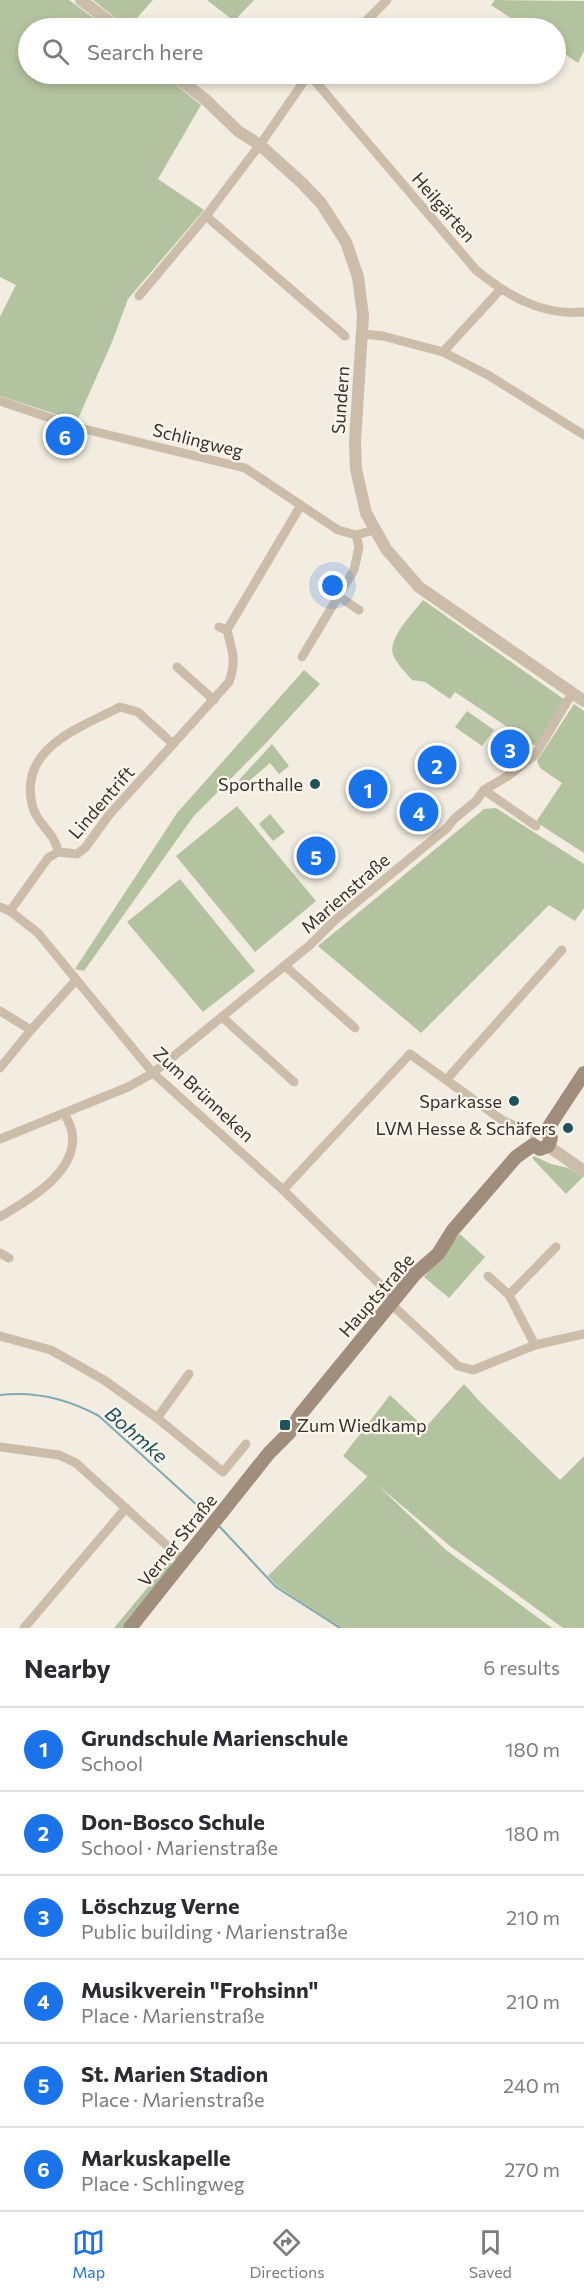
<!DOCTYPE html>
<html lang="en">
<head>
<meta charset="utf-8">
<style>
	:root { --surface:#fff; --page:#f2f2f3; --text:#2b2b33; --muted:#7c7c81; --line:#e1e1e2; --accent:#1a73e8 }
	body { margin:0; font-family:Commissioner,sans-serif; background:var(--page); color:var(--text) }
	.you { position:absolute; left:333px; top:586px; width:21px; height:21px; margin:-15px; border:4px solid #fff; border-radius:50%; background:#1a73e8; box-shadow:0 0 0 9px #1a73e833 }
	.badge { display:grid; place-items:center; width:39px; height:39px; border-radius:50%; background:var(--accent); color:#fff; font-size:20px; font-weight:700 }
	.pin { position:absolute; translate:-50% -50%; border:3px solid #fff; box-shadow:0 2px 6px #0006 }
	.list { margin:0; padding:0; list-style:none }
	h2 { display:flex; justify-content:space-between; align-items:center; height:78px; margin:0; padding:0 24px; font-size:26px }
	h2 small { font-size:20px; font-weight:400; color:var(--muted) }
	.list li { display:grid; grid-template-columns:39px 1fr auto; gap:18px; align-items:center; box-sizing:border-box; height:84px; padding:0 24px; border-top:2px solid var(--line) }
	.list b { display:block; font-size:22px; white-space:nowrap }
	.list p { margin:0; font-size:20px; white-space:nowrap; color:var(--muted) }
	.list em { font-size:20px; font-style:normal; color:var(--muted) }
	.icon { flex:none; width:33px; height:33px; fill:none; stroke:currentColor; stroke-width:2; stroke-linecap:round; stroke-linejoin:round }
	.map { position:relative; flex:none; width:584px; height:1628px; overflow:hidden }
	.search { position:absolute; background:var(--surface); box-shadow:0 3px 9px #0003; left:18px; right:18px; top:18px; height:66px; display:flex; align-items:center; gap:15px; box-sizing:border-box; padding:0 21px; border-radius:33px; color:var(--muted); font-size:22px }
	.sheet { height:582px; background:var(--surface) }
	nav { display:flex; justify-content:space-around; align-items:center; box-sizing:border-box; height:84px; border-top:2px solid var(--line); background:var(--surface); font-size:16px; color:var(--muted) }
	nav a { display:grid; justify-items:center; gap:3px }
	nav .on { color:var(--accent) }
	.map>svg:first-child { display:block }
	.green { fill:#b4c39f }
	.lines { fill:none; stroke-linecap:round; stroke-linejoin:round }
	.stream { stroke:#7eaab1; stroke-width:2 }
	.minor { stroke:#ccbdab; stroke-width:9 }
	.tertiary { stroke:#ccbdab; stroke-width:12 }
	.secondary { stroke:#a08d7c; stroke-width:14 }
	.poi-dot { fill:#1f525c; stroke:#fbf6ed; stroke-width:2 }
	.labels { text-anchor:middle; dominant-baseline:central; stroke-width:4.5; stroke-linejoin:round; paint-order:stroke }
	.street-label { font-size:18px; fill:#3a312a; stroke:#fbf6ed }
	.poi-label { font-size:18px; fill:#3a312a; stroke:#fbf6ed; text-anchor:end }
	.water-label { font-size:20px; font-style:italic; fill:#1f525c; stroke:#fbf6ed }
</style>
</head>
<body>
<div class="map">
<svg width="584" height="1628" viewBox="0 0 584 1628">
	<rect width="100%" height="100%" fill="#f3ece0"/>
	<!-- green -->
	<g class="green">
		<path d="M0,0H69L107,28H28V74H162L201,105L158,179L204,210L128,299L112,342L77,421L0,396V317L16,285L0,277Z"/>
		<path d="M93,0H153L128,28Z"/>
		<path d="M207,0H254L234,21Z"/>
		<path d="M495,0L584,1V51L578,63L556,48V28H526L491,5Z"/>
		<path d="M423,600L565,700L536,746L455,692L450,699L425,682L412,680C406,673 398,665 394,657C385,641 413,613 423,600Z"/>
		<path d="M304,670L320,684L266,743L193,817L84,971L75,969L177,813Z"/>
		<path d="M574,704L584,711V853L536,822L562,783L540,768L537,761Z"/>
		<path d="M467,711L494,730L482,746L455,727Z"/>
		<path d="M272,744L289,766L279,774L270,763L243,786L239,780Z"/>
		<path d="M237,806L316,901L255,952L176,856Z"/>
		<path d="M496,808L584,864V908L575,921L549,905L421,1033L318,946L484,809Z"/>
		<path d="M270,814L285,832L273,841L259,824Z"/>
		<path d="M180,879L255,971L203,1012L127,922Z"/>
		<path d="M534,1156L551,1164L568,1168L583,1177L566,1194L532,1158Z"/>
		<path d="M460,1234L485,1257L449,1298L424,1277Z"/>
		<path d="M464,1384L482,1404L560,1480L584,1456V1628H563L450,1546L343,1456L390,1395L425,1428Z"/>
		<path d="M368,1476L446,1550L552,1628H340L277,1586L268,1576Z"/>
		<path d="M173,1557L170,1569L122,1628H114Z"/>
	</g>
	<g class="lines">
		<!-- stream -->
		<g class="stream">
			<path d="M0,1395C35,1391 68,1399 99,1416L208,1515"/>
			<path d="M220,1527L276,1587L340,1628"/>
		</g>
		<!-- minor -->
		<g class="minor">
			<path d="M359,28L387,0"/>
			<path d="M309,74L476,270C508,296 542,316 584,312"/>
			<path d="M206,216L345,336"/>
			<path d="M139,296L206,216L264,139L309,74"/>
			<path d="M363,334L383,336L443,352L500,290"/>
			<path d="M443,352L488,375L584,435"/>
			<path d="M0,401L80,428L245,468L338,530L356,535L374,530"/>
			<path d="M338,596L359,610"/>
			<path d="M227,630L301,505"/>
			<path d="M302,657L354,570L359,547L356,535"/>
			<path d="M177,667L214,700"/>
			<path d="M484,790L536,826"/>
			<path d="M58,852C56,834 38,825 33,808C16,749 79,728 120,707L138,712L173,744"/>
			<path d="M0,907L10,911L38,933L153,1073L283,1190L394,1298"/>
			<path d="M10,911L48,858L58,852L77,854L85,848L109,815L229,682C237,660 232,651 227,630L219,627"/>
			<path d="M285,966L355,1028"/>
			<path d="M0,1011L31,1030L76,980"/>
			<path d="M222,1017L294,1082"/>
			<path d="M0,1068L31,1030"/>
			<path d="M446,1080L562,950"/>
			<path d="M0,1139L128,1087L153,1073L310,945L335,920L447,828L454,819L476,801L484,790L508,776L535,755L573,692"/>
			<path d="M283,1190L410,1054L502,1120L533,1134"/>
			<path d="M0,1217C28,1200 79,1172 72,1132C71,1126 67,1120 65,1114"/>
			<path d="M0,1253L9,1258"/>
			<path d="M488,1276L509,1295"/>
			<path d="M390,1303L458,1366L473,1370L535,1345L584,1334"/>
			<path d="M0,1336L51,1350L104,1380L157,1418L223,1472L246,1444"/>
			<path d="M535,1345L509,1295L556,1247"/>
			<path d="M157,1418L189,1374"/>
			<path d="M0,1447L59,1455L76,1463L184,1561"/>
			<path d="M24,1628L126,1508"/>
		</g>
		<!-- tertiary -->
		<g class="tertiary">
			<path d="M81,0L118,28"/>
			<path d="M172,74L206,100L238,131L260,145L302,183L321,203L346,242L358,277L363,316L355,441L356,469L366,513L386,549L419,587L584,701"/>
			<path d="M548,1146L584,1171"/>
		</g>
		<!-- secondary -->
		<g class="secondary">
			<path d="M546,1131L584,1073"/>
			<path d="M533,1145L540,1149L548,1146L551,1138L546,1131"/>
			<path d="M130,1628L269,1453L289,1433L300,1415L415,1274L438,1254L453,1230L516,1157L533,1145"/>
		</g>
	</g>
	<!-- markers -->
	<g class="poi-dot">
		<circle cx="315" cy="784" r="6"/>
		<circle cx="514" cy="1101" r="6"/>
		<circle cx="568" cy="1128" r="6"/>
		<rect x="279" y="1419" width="12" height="12" rx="3"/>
	</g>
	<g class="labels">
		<!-- street labels -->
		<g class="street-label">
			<text transform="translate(444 207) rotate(49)">Heilgärten</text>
			<text transform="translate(340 400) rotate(-86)">Sundern</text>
			<text transform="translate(198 440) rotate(14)">Schlingweg</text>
			<text transform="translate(101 802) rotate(-49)">Lindentrift</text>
			<text transform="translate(345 893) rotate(-41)">Marienstraße</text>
			<text transform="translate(204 1094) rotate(43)">Zum Brünneken</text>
			<text transform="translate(376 1295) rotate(-49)">Hauptstraße</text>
			<text transform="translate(177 1540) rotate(-51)">Verner Straße</text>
		</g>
		<!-- poi labels -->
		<g class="poi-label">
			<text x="303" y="784">Sporthalle</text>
			<text x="502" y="1101">Sparkasse</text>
			<text x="556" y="1128">LVM Hesse &amp; Schäfers</text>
			<text x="297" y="1425" text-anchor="start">Zum Wiedkamp</text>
		</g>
		<!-- water labels -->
		<g class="water-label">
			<text transform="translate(137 1434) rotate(41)">Bohmke</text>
		</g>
	</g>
</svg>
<div class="you"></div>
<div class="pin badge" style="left:368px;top:789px">1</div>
<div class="pin badge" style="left:437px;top:765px">2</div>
<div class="pin badge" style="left:510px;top:749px">3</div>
<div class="pin badge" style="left:419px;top:812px">4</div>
<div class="pin badge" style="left:316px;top:856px">5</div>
<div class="pin badge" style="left:65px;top:436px">6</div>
<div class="search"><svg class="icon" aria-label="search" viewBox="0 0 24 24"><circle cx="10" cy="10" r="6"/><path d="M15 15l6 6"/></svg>Search here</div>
</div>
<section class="sheet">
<h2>Nearby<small>6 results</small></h2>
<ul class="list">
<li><span class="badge">1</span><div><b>Grundschule Marienschule</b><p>School</p></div><em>180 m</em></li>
<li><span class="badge">2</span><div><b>Don-Bosco Schule</b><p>School · Marienstraße</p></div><em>180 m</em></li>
<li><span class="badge">3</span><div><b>Löschzug Verne</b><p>Public building · Marienstraße</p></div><em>210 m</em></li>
<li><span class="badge">4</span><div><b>Musikverein &quot;Frohsinn&quot;</b><p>Place · Marienstraße</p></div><em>210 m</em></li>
<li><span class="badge">5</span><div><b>St. Marien Stadion</b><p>Place · Marienstraße</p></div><em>240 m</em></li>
<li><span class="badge">6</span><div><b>Markuskapelle</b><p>Place · Schlingweg</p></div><em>270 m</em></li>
</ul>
</section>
<nav>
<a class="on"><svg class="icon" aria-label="map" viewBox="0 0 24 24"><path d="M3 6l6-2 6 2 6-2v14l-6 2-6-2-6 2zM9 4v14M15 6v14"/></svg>Map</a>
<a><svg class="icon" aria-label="directions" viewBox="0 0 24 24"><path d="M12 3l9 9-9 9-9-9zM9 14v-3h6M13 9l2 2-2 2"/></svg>Directions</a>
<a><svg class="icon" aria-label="saved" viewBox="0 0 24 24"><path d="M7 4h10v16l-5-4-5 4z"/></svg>Saved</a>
</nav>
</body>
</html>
